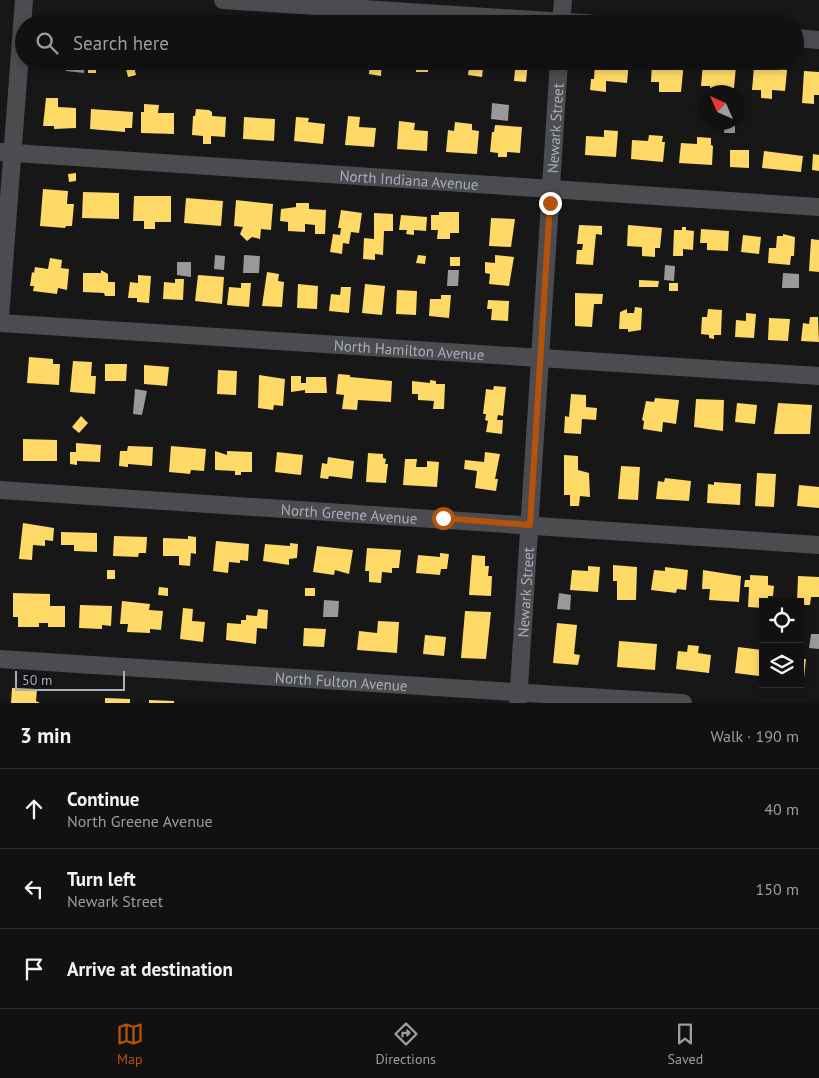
<!DOCTYPE html>
<html lang="en">
<head>
<meta charset="utf-8">
<style>
	:root { --surface:#111; --page:#1e1f1f; --text:#f1f3f6; --muted:#9c9d9f; --line:#303131; --accent:#b45309 }
	body { margin:0; font-family:"PT Sans",sans-serif; background:var(--page); color:var(--text) }
	.controls { position:absolute; right:15px; bottom:15px; display:grid; overflow:hidden; border-radius:0px; box-shadow:0 2px 8px #0003 }
	.controls button { width:45px; height:45px; display:grid; place-items:center; padding:0; border:0; border-bottom:1px solid var(--line); background:var(--surface); color:var(--text); font:25px sans-serif }
	.compass { position:absolute; left:699px; top:85px; width:45px; height:45px; border-radius:50%; background:var(--surface); box-shadow:0 2px 8px #0003; rotate:315deg }
	.scale { position:absolute; left:15px; bottom:12px; width:110px; box-sizing:border-box; padding-left:5px; border:2px solid #a8adb8; border-top:0; font-size:14px; line-height:18px; white-space:nowrap; color:#a8adb8; -webkit-text-stroke:4px #111113; paint-order:stroke }
	.stop { position:absolute; width:15px; height:15px; margin:-11px; border:4px solid #b45309; border-radius:50%; background:#fff }
	.stop.end { background:#b45309; border-color:#fff; box-shadow:0 1px 5px #0008 }
	.list { margin:0; padding:0; list-style:none }
	h2 { display:flex; justify-content:space-between; align-items:center; height:65px; margin:0; padding:0 20px; font-size:21px }
	h2 small { font-size:16px; font-weight:400; color:var(--muted) }
	.list li { display:grid; grid-template-columns:32px 1fr auto; gap:15px; align-items:center; box-sizing:border-box; height:80px; padding:0 20px; border-top:1px solid var(--line) }
	.list b { display:block; font-size:19px; white-space:nowrap }
	.list p { margin:0; font-size:16px; white-space:nowrap; color:var(--muted) }
	.list em { font-size:16px; font-style:normal; color:var(--muted) }
	.icon { flex:none; width:28px; height:28px; fill:none; stroke:currentColor; stroke-width:2; stroke-linecap:round; stroke-linejoin:round }
	.map { position:relative; flex:none; width:819px; height:703px; overflow:hidden }
	.search { position:absolute; background:var(--surface); box-shadow:0 2px 8px #0003; left:15px; right:15px; top:15px; height:55px; display:flex; align-items:center; gap:12px; box-sizing:border-box; padding:0 18px; border-radius:28px; color:var(--muted); font-size:19px }
	.sheet { height:305px; background:var(--surface) }
	nav { display:flex; justify-content:space-around; align-items:center; box-sizing:border-box; height:70px; border-top:1px solid var(--line); background:var(--surface); font-size:14px; color:var(--muted) }
	nav a { display:grid; justify-items:center; gap:2px }
	nav .on { color:var(--accent) }
	.map>svg:first-child { display:block }
	.homes { fill:#ffd966 }
	.industry { fill:#999 }
	.lines { fill:none; stroke-linecap:round; stroke-linejoin:round }
	.minor { stroke:#4b4c50; stroke-width:18 }
	.route { stroke:#b45309; stroke-width:6 }
	.labels { text-anchor:middle; dominant-baseline:central; stroke-width:5; stroke-linejoin:round; paint-order:stroke }
	.street-label { font-size:15px; fill:#a8adb8; stroke:#111113 }
</style>
</head>
<body>
<div class="map">
<svg width="819" height="703" viewBox="0 0 819 703">
	<rect width="100%" height="100%" fill="#171717"/>
	<!-- homes -->
	<g class="homes">
		<path d="M52,21L82,22V24H52Z"/>
		<path d="M266,61H279V64L266,63Z"/>
		<path d="M314,61H328L327,66L314,65Z"/>
		<path d="M370,61H382L381,76L369,74Z"/>
		<path d="M416,61H432V64H428V72H416Z"/>
		<path d="M453,61H484L482,77L468,75L469,67L453,66Z"/>
		<path d="M499,61H528L526,82L514,81L515,70L498,68Z"/>
		<path d="M595,61H629L627,83L606,81V92L590,90L591,79H594Z"/>
		<path d="M652,61L684,62L681,92H659V82H651Z"/>
		<path d="M703,63L736,66L734,88L723,87L722,92H710V86H701Z"/>
		<rect x="88" y="66" width="8" height="7"/>
		<path d="M134,67L136,75L128,77L126,69Z"/>
		<path d="M754,67L787,70L785,91L772,90V99L761,98V90H752Z"/>
		<path d="M804,71L819,72V95H814V104L802,103Z"/>
		<path d="M46,98H58V107L76,108V128L54,129V126H43Z"/>
		<path d="M144,104L159,105L158,113H174V134L141,133V112H144Z"/>
		<path d="M91,109L133,112L132,128H125V132L90,129Z"/>
		<path d="M196,109L209,110L212,112V116L226,117L225,137L211,136V144H203V136L192,135L193,116H195Z"/>
		<path d="M348,116L360,117L359,127L376,128L374,147L345,145Z"/>
		<path d="M244,117L275,119L274,141L243,139Z"/>
		<path d="M296,117L309,118L308,122L325,124L323,144L294,141Z"/>
		<path d="M399,121L415,123L414,130L428,131L427,151L397,149Z"/>
		<path d="M455,122L472,124V130L479,131L477,154L446,152L448,130L454,131Z"/>
		<path d="M495,125L522,127L520,153L507,152V157H498V153L490,152L492,132H494Z"/>
		<path d="M604,130L618,131L616,157L585,155L586,136L604,137Z"/>
		<path d="M649,135L663,136L662,142H665L663,162L631,159L632,140L648,141Z"/>
		<path d="M697,137L711,138V145L713,146L712,165L679,163L681,143L697,144Z"/>
		<path d="M730,150H749V168L730,167Z"/>
		<path d="M764,151L803,156L801,172L762,168Z"/>
		<path d="M813,154L819,155V171L812,170Z"/>
		<path d="M76,173V181L69,182L68,174Z"/>
		<path d="M43,189L68,191L67,204H74L72,226H66L65,228L40,226Z"/>
		<path d="M83,192L119,193V219L82,218Z"/>
		<path d="M134,196H171V222H155V229H144V221H133Z"/>
		<path d="M186,198L223,201L221,226L184,223Z"/>
		<path d="M236,200L273,204L271,230L261,229L260,239L252,237L247,241L240,234L243,227L234,226Z"/>
		<path d="M296,203H309V209L326,210L325,234H315V225L305,224V232L288,231V222L280,221L281,209L296,207Z"/>
		<path d="M341,210L362,213L359,233L351,232L349,244L343,243L342,254L330,252L333,234L340,235L341,228H338Z"/>
		<path d="M439,212H459V233H450V239H437L438,230H431V215H439Z"/>
		<path d="M374,213L393,214V231H384L383,255L375,254V260L363,259L364,238L374,239Z"/>
		<path d="M401,215L427,217L426,231L414,230V235L406,234L407,230H399Z"/>
		<path d="M491,218L515,219L511,247L489,246Z"/>
		<path d="M579,225L602,226V235L596,234L593,265L576,264L577,250H582L583,244H577Z"/>
		<path d="M628,225L662,228L660,248H655V257L642,256V247L627,246Z"/>
		<path d="M682,227H686V230L694,231L693,250L683,249V256H673L674,230H682Z"/>
		<path d="M701,229L729,231L728,251L707,250V243H700Z"/>
		<path d="M783,234L795,237L794,256H791L790,265L768,263L769,248H776L777,236H783Z"/>
		<path d="M743,235L761,237L759,254L741,252Z"/>
		<path d="M811,239L819,240V272L809,271Z"/>
		<path d="M418,255L426,256L425,264L416,263Z"/>
		<path d="M495,255L514,257L509,286L489,284L490,274L485,273V262L495,263Z"/>
		<rect x="450" y="257" width="10" height="9"/>
		<path d="M50,258L62,260L61,268L69,269L67,290L58,288L57,294L33,291L34,286H30L32,272L34,273L35,267L48,269Z"/>
		<path d="M101,270L108,274V282H115V296H105L104,293L83,292V273H101Z"/>
		<path d="M267,272L279,274L278,281L284,282L282,307L262,306Z"/>
		<path d="M138,275L151,276L149,303L137,302V298H128L130,282L138,283Z"/>
		<path d="M198,275L224,277L222,304L195,301Z"/>
		<path d="M175,279H184L183,300L163,299L164,282L175,283Z"/>
		<path d="M639,280L659,281L658,287H639Z"/>
		<path d="M241,283H251L249,307L227,305L229,287L241,288Z"/>
		<rect x="669" y="283" width="9" height="8"/>
		<path d="M298,284L318,286L317,309L297,308Z"/>
		<path d="M365,284L385,286L382,315L362,313Z"/>
		<path d="M341,287H351L349,313L329,311L331,294L340,295Z"/>
		<path d="M397,290L417,291L416,315L396,314Z"/>
		<path d="M575,293L603,294L602,304H594L592,327L575,326Z"/>
		<path d="M441,295H451L449,318L429,316L430,299H441Z"/>
		<path d="M488,300L509,301L508,321L491,320L492,309H487Z"/>
		<path d="M635,307L642,308L641,330L628,332V329H619L620,312L627,309V313H634Z"/>
		<path d="M708,309L722,310L721,335H714V339L709,338V335L701,334L702,317H707Z"/>
		<path d="M746,313L756,314L754,338L735,337L736,320L746,321Z"/>
		<path d="M810,317H818L819,342L801,341L803,323L809,324Z"/>
		<path d="M769,318L790,319L788,341L768,340Z"/>
		<path d="M29,357L53,359V364H60L59,385L27,383Z"/>
		<path d="M73,361L92,362L91,376H96L95,394L70,392Z"/>
		<path d="M105,364H127L126,381H105Z"/>
		<path d="M144,365L169,367L167,386L144,384Z"/>
		<path d="M218,370L237,371L236,395L217,394Z"/>
		<path d="M338,374L350,375V377L392,381L391,402L358,400L357,410L342,409L344,395L336,394Z"/>
		<path d="M259,375L285,379L283,406L274,405L273,410L258,408Z"/>
		<path d="M291,376H301V383H306V377H326L327,393H305V390L291,392Z"/>
		<path d="M430,380L436,381V384H445L444,409H433L434,401L418,400V394H412V381L430,383Z"/>
		<path d="M494,386L506,387L503,416L498,415L497,420H503L502,434L486,432L488,421L485,420L486,414H483L486,389L493,390Z"/>
		<path d="M571,394L586,395V407L597,408L596,420L582,419L581,434L564,433L565,416L569,417Z"/>
		<path d="M655,398L679,400L676,424L663,422L662,432L643,429L644,421L642,420L646,401L654,402Z"/>
		<path d="M696,399L724,400L723,431L694,427Z"/>
		<path d="M737,403L757,405L755,424L735,422Z"/>
		<path d="M778,403L812,405L810,434H774Z"/>
		<path d="M81,416L88,423L79,433L72,427Z"/>
		<path d="M23,439L57,440V461H23Z"/>
		<path d="M76,443L101,445L100,462L77,461V465L70,464V452H76Z"/>
		<path d="M128,446L153,447L152,466L128,464V467L119,466L120,451H127Z"/>
		<path d="M171,446L206,449L204,471L191,470L190,474L169,472Z"/>
		<path d="M215,451L227,455V451L252,452V472H241V475H235V471L215,470Z"/>
		<path d="M277,452L303,455L301,475L275,472Z"/>
		<path d="M485,452L500,454L495,479H498L496,491L475,488L477,471L464,469L465,460L484,462Z"/>
		<path d="M368,453L383,454V458L386,459L385,464H388L386,483L366,482Z"/>
		<path d="M564,455L578,456V470L589,473L590,497L580,496L579,506H570V495H564Z"/>
		<path d="M328,457L354,461L352,479L329,476L328,479L320,478L322,463L327,464Z"/>
		<path d="M405,459H417L416,467H427V461L439,462L437,487L403,485Z"/>
		<path d="M621,466L640,467L638,500L618,499Z"/>
		<path d="M757,473L776,474L774,507L755,506Z"/>
		<path d="M665,478L691,481L689,501L656,499L658,481L664,482Z"/>
		<path d="M714,482L741,484L740,505L707,503L708,484L714,485Z"/>
		<path d="M799,485L819,487V508L797,506Z"/>
		<path d="M23,523L54,528L53,541L45,540V546L33,545L32,560L19,559Z"/>
		<path d="M61,532L97,533V552L74,551V545H61Z"/>
		<path d="M114,536L147,537L146,553H139L138,557L113,556Z"/>
		<path d="M188,536L196,537V554L191,553L190,566L179,565V556H163V538L188,539Z"/>
		<path d="M216,541L249,544L248,561L240,560V563L229,562L228,573L213,571Z"/>
		<path d="M290,543L298,544L297,558L289,559V565L263,561L265,544L290,546Z"/>
		<path d="M317,546L353,550L349,574L335,570L334,575L313,572Z"/>
		<path d="M367,548L401,550L399,568H392V573L382,572L381,583L369,582V571H365Z"/>
		<path d="M440,553L449,554L447,569H441L440,575L416,573L418,555L440,557Z"/>
		<path d="M472,555L485,556V566H489L488,576H492L491,596L469,595Z"/>
		<path d="M613,565L637,567L636,600H617V581H613Z"/>
		<path d="M588,566L600,567L598,592L570,590L572,570L588,571Z"/>
		<path d="M665,567L688,570L686,590L677,589L676,593L651,590L654,570L665,571Z"/>
		<rect x="107" y="570" width="8" height="9"/>
		<path d="M703,570L741,576L739,602L709,600L710,589H702Z"/>
		<path d="M750,575L768,576V585L774,586L773,596H768V602H763V608L748,607L749,587H744L745,580H750Z"/>
		<path d="M798,576L819,577V597H811L810,605H800V602H797Z"/>
		<path d="M159,587L168,588V596L158,595Z"/>
		<rect x="305" y="588" width="10" height="8"/>
		<path d="M13,593L50,594V606H65V627H48V623H39V627H18V617H13Z"/>
		<path d="M122,601L150,604L149,610L163,611L161,630L150,629V633L127,632L128,624H120Z"/>
		<path d="M80,605L112,606L111,626L102,625V629L79,628Z"/>
		<path d="M183,608L193,609L192,621L205,622L203,642L180,639Z"/>
		<path d="M258,609L268,610L267,629L257,628L256,644L226,640L227,623L241,624V620H246V615L257,616Z"/>
		<path d="M465,611L491,612L486,659L461,658Z"/>
		<path d="M378,621L399,622L397,653L357,650L359,631L377,633Z"/>
		<path d="M557,623L577,625L574,654L580,655L578,665L553,663Z"/>
		<path d="M304,628L326,629L324,647L303,646Z"/>
		<path d="M425,635L446,637L444,656L423,654Z"/>
		<path d="M619,641L657,644L655,670L617,667Z"/>
		<path d="M688,645L699,646L698,653L711,655L709,673L676,669L678,651L687,652Z"/>
		<path d="M738,647L762,650L759,676L735,673Z"/>
		<path d="M800,659H806L803,687L793,685L800,684Z"/>
		<path d="M12,688L37,689L36,701L40,703H11Z"/>
		<path d="M105,698L130,699V703H105Z"/>
		<path d="M149,700L174,701V703H149Z"/>
	</g>
	<!-- industry -->
	<g class="industry">
		<path d="M68,61H85L84,73L66,71Z"/>
		<path d="M492,103L509,105L508,121L491,119Z"/>
		<path d="M725,122H735V133H724Z"/>
		<path d="M215,255L225,256L224,270L214,269Z"/>
		<path d="M244,255L260,256L259,273H243Z"/>
		<path d="M177,262H191V277L177,275Z"/>
		<path d="M665,265L675,266L674,281L664,280Z"/>
		<path d="M448,270H459L458,286H447Z"/>
		<path d="M783,273L799,274V288H782Z"/>
		<path d="M135,389L147,391L142,415L133,414Z"/>
		<path d="M559,593L571,595L570,610L557,609Z"/>
		<path d="M324,600L339,601L338,617H323Z"/>
		<path d="M811,634H819V649L809,648Z"/>
	</g>
	<g class="lines">
		<!-- minor -->
		<g class="minor">
			<path d="M223,0L597,24"/>
			<path d="M561,24L563,0"/>
			<path d="M795,38L819,40"/>
			<path id="s1" d="M0,152L819,207"/>
			<path d="M0,317L24,0"/>
			<path id="s2" d="M0,323L819,376"/>
			<path id="s3" d="M0,490L819,545"/>
			<path id="s4" d="M0,659L683,703"/>
			<path id="s5" d="M518,703L559,61"/>
		</g>
	</g>
	<g class="lines">
		<!-- route -->
		<path class="route" d="M443,518L530,525L550,203"/>
	</g>
	<g class="labels">
		<!-- street labels -->
		<g class="street-label">
			<text stroke="none"><textPath href="#s5" startOffset="576">Newark Street</textPath></text>
			<text stroke="none"><textPath href="#s1" startOffset="410">North Indiana Avenue</textPath></text>
			<text stroke="none"><textPath href="#s2" startOffset="410">North Hamilton Avenue</textPath></text>
			<text stroke="none"><textPath href="#s3" startOffset="350">North Greene Avenue</textPath></text>
			<text stroke="none"><textPath href="#s5" startOffset="111">Newark Street</textPath></text>
			<text stroke="none"><textPath href="#s4" startOffset="342">North Fulton Avenue</textPath></text>
		</g>
	</g>
</svg>
<div class="controls">
<button><svg class="icon" aria-label="locate" viewBox="0 0 24 24"><circle cx="12" cy="12" r="6"/><path d="M12 2v4M12 18v4M2 12h4M18 12h4"/></svg></button>
<button><svg class="icon" aria-label="layers" viewBox="0 0 24 24"><path d="M12 4l9 5-9 5-9-5zM3 14l9 5 9-5"/></svg></button>
</div>
<svg class="compass" viewBox="-18 -18 36 36"><path d="M0-13l5 13h-10z" fill="#e53935"/><path d="M0 13l5-13h-10z" fill="#9c9d9f"/></svg>
<div class="scale">50 m</div>
<div class="stop" style="left:443px;top:518px"></div>
<div class="stop end" style="left:550px;top:203px"></div>
<div class="search"><svg class="icon" aria-label="search" viewBox="0 0 24 24"><circle cx="10" cy="10" r="6"/><path d="M15 15l6 6"/></svg>Search here</div>
</div>
<section class="sheet">
<h2>3 min<small>Walk · 190 m</small></h2>
<ul class="list">
<li><svg class="icon" aria-label="ahead" viewBox="0 0 24 24"><path d="M12 20V5M6 11l6-6 6 6"/></svg><div><b>Continue</b><p>North Greene Avenue</p></div><em>40 m</em></li>
<li><svg class="icon" aria-label="left" viewBox="0 0 24 24"><path d="M17 20v-9H6M10 6l-5 5 5 5"/></svg><div><b>Turn left</b><p>Newark Street</p></div><em>150 m</em></li>
<li><svg class="icon" aria-label="arrive" viewBox="0 0 24 24"><path d="M6 21V4h12l-3 4 3 4H6"/></svg><div><b>Arrive at destination</b></div></li>
</ul>
</section>
<nav>
<a class="on"><svg class="icon" aria-label="map" viewBox="0 0 24 24"><path d="M3 6l6-2 6 2 6-2v14l-6 2-6-2-6 2zM9 4v14M15 6v14"/></svg>Map</a>
<a><svg class="icon" aria-label="directions" viewBox="0 0 24 24"><path d="M12 3l9 9-9 9-9-9zM9 14v-3h6M13 9l2 2-2 2"/></svg>Directions</a>
<a><svg class="icon" aria-label="saved" viewBox="0 0 24 24"><path d="M7 4h10v16l-5-4-5 4z"/></svg>Saved</a>
</nav>
</body>
</html>
